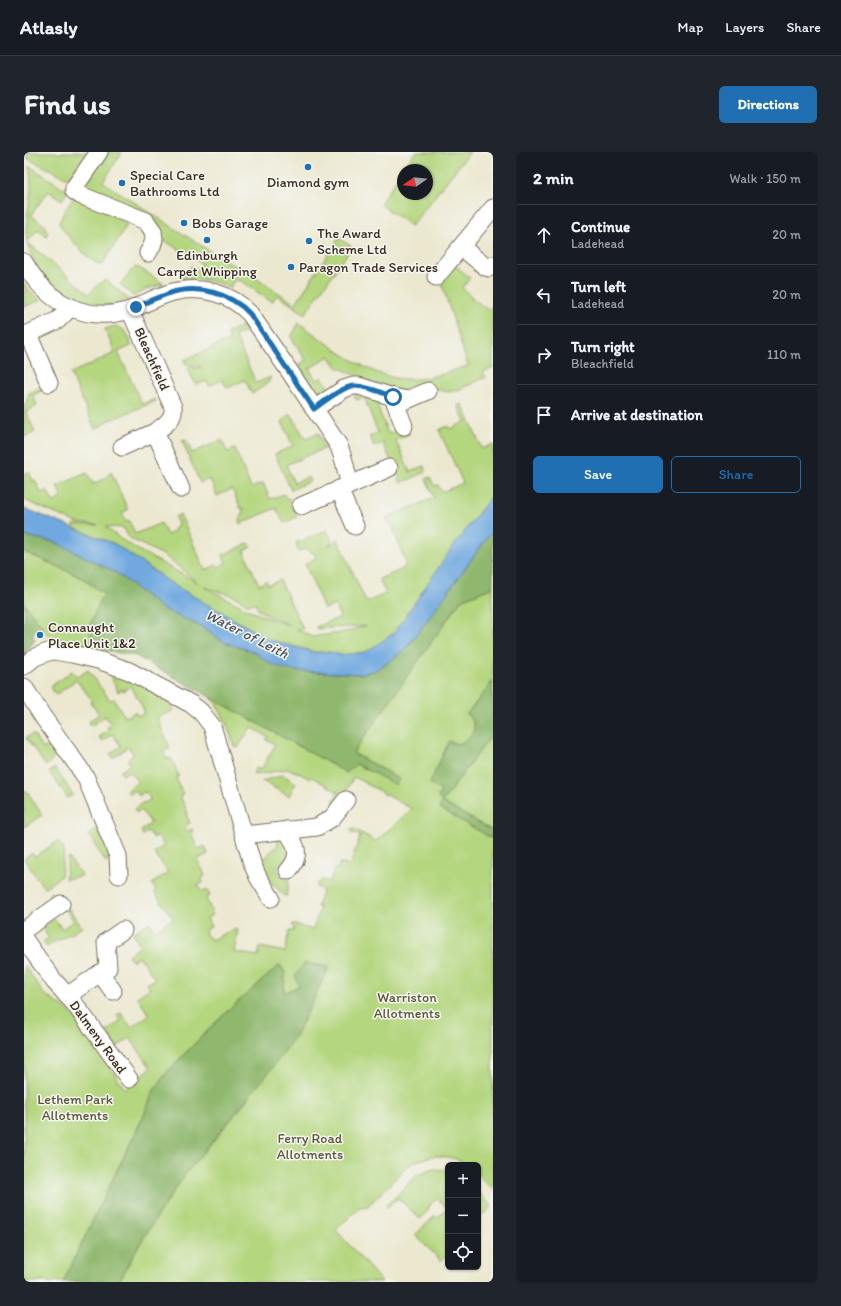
<!DOCTYPE html>
<html lang="en">
<head>
<meta charset="utf-8">
<style>
	:root { --surface:#171b24; --page:#20242c; --text:#f1f3f6; --muted:#9ea1a6; --line:#363941; --accent:#1f6fb2 }
	body { margin:0; font-family:Itim,sans-serif; background:var(--page); color:var(--text) }
	.controls { position:absolute; right:12px; bottom:12px; display:grid; overflow:hidden; border-radius:6px; box-shadow:0 1px 3px #0004 }
	.controls button { width:36px; height:36px; display:grid; place-items:center; padding:0; border:0; border-bottom:1px solid var(--line); background:var(--surface); color:var(--text); font:20px sans-serif }
	.compass { position:absolute; left:373px; top:12px; width:36px; height:36px; border-radius:50%; background:var(--surface); box-shadow:0 1px 3px #0004; rotate:256deg }
	.stop { position:absolute; width:12px; height:12px; margin:-9px; border:3px solid #1f6fb2; border-radius:50%; background:#fff }
	.stop.end { background:#1f6fb2; border-color:#fff; box-shadow:0 1px 4px #0008 }
	.list { margin:0; padding:0; list-style:none }
	h2 { display:flex; justify-content:space-between; align-items:center; height:52px; margin:0; padding:0 16px; font-size:17px }
	h2 small { font-size:13px; font-weight:400; color:var(--muted) }
	.list li { display:grid; grid-template-columns:26px 1fr auto; gap:12px; align-items:center; box-sizing:border-box; height:60px; padding:0 16px; border-top:1px solid var(--line) }
	.list b { display:block; font-size:15px; white-space:nowrap }
	.list p { margin:0; font-size:13px; white-space:nowrap; color:var(--muted) }
	.list em { font-size:13px; font-style:normal; color:var(--muted) }
	.actions { display:flex; gap:8px; padding:12px 16px }
	.actions a { flex:1; padding:9px 0; border:1px solid var(--accent); border-radius:6px; text-align:center; font-size:14px; color:var(--accent) }
	.actions .main { background:var(--accent); color:#fff }
	.icon { flex:none; width:22px; height:22px; fill:none; stroke:currentColor; stroke-width:2; stroke-linecap:round; stroke-linejoin:round }
	.map { position:relative; flex:none; width:469px; height:1130px; overflow:hidden; border-radius:6px }
	header { display:flex; align-items:center; gap:24px; box-sizing:border-box; height:56px; padding:0 20px; background:var(--surface); border-bottom:1px solid var(--line) }
	header strong { font-size:19px }
	nav { display:flex; gap:22px; margin-inline-start:auto; font-size:14px }
	.intro { display:flex; align-items:center; justify-content:space-between; box-sizing:border-box; height:96px; padding:0 24px }
	h1 { margin:0; font-size:28px }
	.button { padding:10px 18px; border-radius:6px; background:var(--accent); color:#fff; font-size:14px; font-weight:700 }
	main { display:flex; gap:24px; padding:0 24px }
	aside { flex:1; background:var(--surface); border-radius:6px; box-shadow:0 1px 3px #0004 }
	.map>svg:first-child { display:block }
	.green { fill:#b4d67e; stroke:#78804e; fill-rule:evenodd }
	.forest { fill:#8fb76d; stroke:#657046 }
	.water { fill:#6fa8df; stroke:#55697e }
	.lines { fill:none; stroke-linecap:round; stroke-linejoin:round }
	.minor-casing { stroke:#796c5c; stroke-width:19 }
	.minor { stroke:#fff; stroke-width:17 }
	.route { stroke:#1f6fb2; stroke-width:5 }
	.poi-dot { fill:#1f6fb2; stroke:#f6f6f2; stroke-width:1.5 }
	.labels { text-anchor:middle; dominant-baseline:central; stroke-width:3; stroke-linejoin:round; paint-order:stroke }
	.poi-label { font-size:14px; fill:#3b2a1e; stroke:#f6f6f2; text-anchor:start }
	.street-label { font-size:14px; fill:#3b2a1e; stroke:#f6f6f2 }
	.park-label { font-size:14px; fill:#595536; stroke:#f6f6f2 }
	.water-label { font-size:15px; font-style:italic; fill:#4d5662; stroke:#f6f6f2 }
</style>
</head>
<body>
<header>
<strong>Atlasly</strong>
<nav><a>Map</a><a>Layers</a><a>Share</a></nav>
</header>
<div class="intro"><h1>Find us</h1><a class="button">Directions</a></div>
<main>
<div class="map">
<svg width="469" height="1130" viewBox="0 0 469 1130">
	<rect width="100%" height="100%" fill="#f6f6f2"/>
	<filter id="ink" filterUnits="userSpaceOnUse"><feTurbulence type="fractalNoise" baseFrequency=".025" numOctaves="2"/><feDisplacementMap in="SourceGraphic" scale="8" xChannelSelector="R" yChannelSelector="G"/><feConvolveMatrix kernelMatrix="1 2 1 2 8 2 1 2 1" color-interpolation-filters="sRGB"/></filter>
	<filter id="wash" filterUnits="userSpaceOnUse"><feTurbulence type="fractalNoise" baseFrequency=".012" numOctaves="4" result="noise"/><feDisplacementMap in="SourceGraphic" scale="16" xChannelSelector="R" yChannelSelector="G"/><feGaussianBlur stdDeviation="0.9" result="paint"/><feColorMatrix in="noise" values="0 0 0 0 0 0 0 0 0 0 0 0 0 0 0 0 0 1.4 0 .05"/><feComposite in="paint" operator="in"/></filter>
	<g filter="url(#wash)">
		<rect width="100%" height="100%" fill="#ece8d0"/>
		<!-- green -->
		<g class="green">
			<path d="M3,0H33L34,2L38,0H66L54,18L44,26L4,7Z"/>
			<path d="M82,0H98L79,30L190,102L236,128L271,152L315,86L328,95L281,162L253,143L248,150L217,129L210,128L206,136C190,128 175,126 158,128L167,114L174,118L178,112L141,89L136,97L134,88L64,39L60,35Z"/>
			<path d="M391,0H446L387,74L356,52L379,18V42H403V18H379Z"/>
			<path d="M5,14L44,39L38,48L24,39L7,63L20,73L24,82L22,84L14,77L3,90L65,142L75,132L82,128L86,131L104,147C95,151 85,155 75,154C41,151 11,123 3,90C0,72 6,54 7,35C7,28 6,21 5,14Z"/>
			<path d="M50,45L84,60L103,73L78,113C68,114 40,80 35,71L40,60Z"/>
			<path d="M431,113L446,126L438,136L448,145V146L464,158L469,153V216L459,220L462,225L434,238L425,240L406,236L387,238H375L346,230L313,215L305,204L285,217L293,229L298,225L304,235C301,237 299,239 296,239C289,238 279,219 275,213L282,208L267,185L275,171C303,191 346,226 381,227C403,229 423,220 444,214L417,129Z"/>
			<path d="M111,115L117,117L140,132L123,137L109,144L96,132Z"/>
			<path d="M0,131L6,139L17,148L0,155Z"/>
			<path d="M220,173L223,179L211,184L232,231L247,225L245,230L228,242L221,228L203,236L198,228L185,234L182,229L172,233L164,217L168,215L177,216L176,214L162,212L160,208L206,188L203,181Z"/>
			<path d="M91,174C102,177 105,183 107,194L94,200L118,252L131,247L132,249L79,271V273L71,277L47,222V221L91,201L81,177Z"/>
			<path d="M21,234L22,237L9,243L13,254L2,260L11,280L0,285V253L2,252L5,241Z"/>
			<path d="M330,241H338L359,250L353,253L364,282L382,275L385,282L372,288L386,320L400,314L402,320L377,331L359,291L350,295L346,284L354,281L340,245L332,248Z"/>
			<path d="M438,252L458,297L469,292V342L428,396L370,481L342,500L317,503L306,500H290L246,488L153,435L91,392L52,377L49,373H74L53,371L0,348V321L5,320L9,329L11,328L17,341L23,338L29,350L38,346L33,334L63,321L69,332L82,326L87,320L104,358L98,361L102,370L105,368L111,382L137,371L143,383L149,380L154,372L151,365L156,362L181,418L193,413L195,415L202,411L199,403L225,391L227,395L220,399L235,433L242,429L244,433L256,428L279,477H273L288,485L321,480L342,474L293,477L292,475L316,465L311,453L300,457L281,412L292,406L290,401L281,397L275,399L272,391L303,378L308,389L303,395L314,387L342,450L362,442L355,427L379,417L382,411L369,377L372,375L365,372L362,366L410,346L402,327L406,325L410,334L414,333L418,340L439,331L415,278L424,274L426,277L441,270L434,253ZM82,375L100,376L105,386L141,404L174,431L116,399L98,388ZM180,435L210,444L223,452L232,451L234,458L267,474L231,461Z"/>
			<path d="M266,262L281,286L283,287L294,281L301,296L262,313L270,331L284,325L286,329L267,338L251,302L269,294L258,270Z"/>
			<path d="M162,288L168,301L198,288L203,300L211,297L227,336L239,331L246,347L260,342L262,347L265,346L273,365L260,371L252,356L216,372L215,369L220,356L217,357L208,337L193,344L186,327L176,331L158,289Z"/>
			<path d="M0,400L35,415L60,427L81,443L66,473L68,496C53,495 38,493 24,484L0,451Z"/>
			<path d="M469,435V529L443,562L449,569L450,579C443,587 437,596 425,589L418,639V650L469,581V679L418,651L415,655L469,687V1038L454,1023V1013H443L432,1007L417,1004H409L393,1009L385,1013L344,1054L336,1055L312,1078L358,1130H95L109,1103L135,1061L162,1021L216,957L279,870L305,815L275,834L260,842L261,820L256,814L201,861L144,919L129,940L120,963L39,1130H0V813L20,842L47,861L101,937L116,927L115,925L127,916L106,886L93,895L83,879L97,869L93,863L97,861L107,875L125,863L113,845L126,836L123,832L131,827L115,804L108,809L104,803L117,794L109,781L125,770L131,779L149,766L130,740L132,738L128,732L144,720L130,701L140,693L133,684L130,686L124,679L119,683L117,679L127,671L117,658L113,661L110,657L120,650L121,651L126,648C126,645 123,641 120,640L115,644L111,638L105,642L103,638L114,630L105,619L99,623L96,620L106,612L103,608L108,604L109,601L104,595L89,606L86,602L97,594L88,582L78,589L75,585L85,578L83,575L87,572L81,564L67,574L64,570L75,562L66,550L68,548L52,528L32,543L26,535L48,519L54,525L64,518L86,548L90,547L101,565L111,560L113,563H118L120,558L107,534L99,539L98,537L94,540L85,521L108,528L148,552L149,555L148,559L133,566L146,596L139,600L143,607L147,606L155,624L152,626L159,642L156,644L164,661L162,662L166,671L162,673L161,677L164,679L168,677L169,679L167,681L174,697L181,694L184,702L174,707L181,724L178,726L179,731L174,733L178,740L183,738L186,744L182,746L189,763L183,766L187,775L182,777L181,780L183,784L186,786L187,788L210,777L214,778L210,800L234,804L236,795L261,800L265,779H269L270,776L268,773L269,772L289,778L296,756L293,755L299,738L292,735L294,731H296L298,727L305,730L311,716L314,717L316,711L326,714L336,684L327,680L328,676L352,689L388,657L330,625L314,652L309,649L314,640L288,625L286,627L273,620L263,617L232,623L229,621L232,616L237,618L251,593L242,588L244,585L227,575L214,596L210,594C205,576 198,560 187,545L323,621L331,612L375,627L329,601L437,448Z"/>
			<path d="M9,582L18,596L25,595L31,604L27,610L22,614L2,586Z"/>
			<path d="M31,616L49,643L44,646L25,620Z"/>
			<path d="M259,623L272,631L265,644L238,629Z"/>
			<path d="M2,638L18,663L0,675V640Z"/>
			<path d="M74,676L87,707L82,710L64,683Z"/>
			<path d="M254,687H260L268,704L253,714C253,721 257,727 265,728L262,745C250,734 239,724 234,708L242,706L246,700L254,694L253,688Z"/>
			<path d="M34,689L40,698L37,724L20,736L0,707L8,701L11,705Z"/>
			<path d="M44,705L58,724L41,727Z"/>
			<path d="M45,757L58,775L46,783L45,782L34,789L33,788L23,795L19,790L25,786L18,776L31,767L38,777L50,769L42,758Z"/>
			<path d="M410,1017L424,1018V1102L417,1109L391,1083L411,1064L413,1066L423,1056L413,1046L403,1056L405,1058L396,1067L374,1046L364,1056L362,1054L393,1023Z"/>
			<path d="M454,1040L468,1054L454,1068Z"/>
		</g>
		<!-- forest -->
		<g class="forest">
			<path d="M469,378V435L437,448L329,601L375,627L372,633L332,612L323,621L112,504L68,496L66,473L77,446L81,443L60,427L35,415L0,400V384L31,390L91,420L139,457L180,476L200,490L230,500L247,512L272,519L337,522L369,507L385,493Z"/>
			<path d="M0,451L18,475L8,482L11,488L0,502Z"/>
			<path d="M469,529V589L465,586L418,650L469,679V687L415,656L418,651L414,645L417,639L406,631L425,589C437,596 443,588 450,579L449,569L443,562Z"/>
			<path d="M281,811L305,815L271,885L245,920L162,1021L135,1061L109,1103L95,1130H39L120,963L129,940L144,919L201,861L256,813L261,820L260,841L275,834L271,824Z"/>
		</g>
		<!-- water -->
		<path class="water" d="M469,342V378L385,493L369,507L352,518L337,522L272,519L261,517L247,512L230,500L200,490L180,476L139,457L91,420L31,390L0,384V356L52,377L91,392L153,435L246,488L290,500H306L317,503L342,500L370,481L428,396Z"/>
	</g>
	<g filter="url(#ink)">
		<g class="lines">
			<defs>
				<g id="minor">
					<path d="M75,0L50,36V39L56,43L122,69L129,79L130,87L128,94L124,101"/>
					<path d="M437,95L462,115L465,116L469,113"/>
					<path d="M0,110C22,150 61,172 106,158"/>
					<path d="M412,125L469,56"/>
					<path d="M25,231L4,182L34,168L47,155"/>
					<path d="M369,245L380,274"/>
					<path d="M290,257L320,237L329,234H335L369,245L383,248L404,239"/>
					<path d="M98,295L131,280"/>
					<path d="M324,334L365,316"/>
					<path d="M157,337L131,280C140,274 151,267 149,255L106,158C120,152 134,144 149,140C176,133 207,141 226,162L266,220L315,294L320,309L324,326V334L277,354"/>
					<path d="M315,337L331,374"/>
					<path d="M0,514L11,505L24,500L30,499L48,502L74,508L105,519L167,552L177,560L188,574L228,711L234,725L247,746"/>
					<path d="M0,535L19,565L54,614L62,626L94,704L95,723"/>
					<path d="M262,678C273,693 278,704 264,719"/>
					<path d="M220,683L293,675L308,666L322,648"/>
					<path d="M0,778L37,752"/>
					<path d="M0,787L30,829L50,851L105,927"/>
					<path d="M76,821L84,816L82,790L99,778"/>
					<path d="M43,844L76,821L89,839"/>
				</g>
			</defs>
			<!-- minor casing -->
			<use href="#minor" class="minor-casing"/>
			<!-- minor -->
			<use href="#minor" class="minor"/>
		</g>
	</g>
	<g class="lines" filter="url(#ink)">
		<!-- route -->
		<path class="route" d="M112,155C123,150 135,145 146,141C173,132 207,141 226,162L290,257C300,250 319,234 330,234C341,233 359,241 369,245"/>
	</g>
	<!-- markers -->
	<g class="poi-dot">
		<circle cx="284" cy="15" r="4"/>
		<circle cx="98" cy="31" r="4"/>
		<circle cx="160" cy="71" r="4"/>
		<circle cx="183" cy="88" r="4"/>
		<circle cx="285" cy="89" r="4"/>
		<circle cx="267" cy="115" r="4"/>
		<circle cx="16" cy="483" r="4"/>
	</g>
	<g class="labels">
		<!-- poi labels -->
		<g class="poi-label">
			<text x="106" y="23">Special Care<tspan x="106" dy="16">Bathrooms Ltd</tspan></text>
			<text x="284" y="30" text-anchor="middle">Diamond gym</text>
			<text x="168" y="71">Bobs Garage</text>
			<text x="293" y="81">The Award<tspan x="293" dy="16">Scheme Ltd</tspan></text>
			<text x="183" y="103" text-anchor="middle">Edinburgh<tspan x="183" dy="16">Carpet Whipping</tspan></text>
			<text x="275" y="115">Paragon Trade Services</text>
			<text x="24" y="475">Connaught<tspan x="24" dy="16">Place Unit 1&amp;2</tspan></text>
		</g>
		<!-- street labels -->
		<g class="street-label">
			<text transform="translate(128 207) rotate(66)">Bleachfield</text>
			<text transform="translate(74 885) rotate(54)">Dalmeny Road</text>
		</g>
		<!-- park labels -->
		<g class="park-label">
			<text x="383" y="845">Warriston<tspan x="383" dy="16">Allotments</tspan></text>
			<text x="51" y="947">Lethem Park<tspan x="51" dy="16">Allotments</tspan></text>
			<text x="286" y="986">Ferry Road<tspan x="286" dy="16">Allotments</tspan></text>
		</g>
		<!-- water labels -->
		<g class="water-label">
			<text transform="translate(223 482) rotate(27)">Water of Leith</text>
		</g>
	</g>
</svg>
<div class="controls">
<button>+</button>
<button>−</button>
<button><svg class="icon" aria-label="locate" viewBox="0 0 24 24"><circle cx="12" cy="12" r="6"/><path d="M12 2v4M12 18v4M2 12h4M18 12h4"/></svg></button>
</div>
<svg class="compass" viewBox="-18 -18 36 36"><path d="M0-13l5 13h-10z" fill="#e53935"/><path d="M0 13l5-13h-10z" fill="#9ea1a6"/></svg>
<div class="stop" style="left:369px;top:245px"></div>
<div class="stop end" style="left:112px;top:155px"></div>
</div>
<aside>
<h2>2 min<small>Walk · 150 m</small></h2>
<ul class="list">
<li><svg class="icon" aria-label="ahead" viewBox="0 0 24 24"><path d="M12 20V5M6 11l6-6 6 6"/></svg><div><b>Continue</b><p>Ladehead</p></div><em>20 m</em></li>
<li><svg class="icon" aria-label="left" viewBox="0 0 24 24"><path d="M17 20v-9H6M10 6l-5 5 5 5"/></svg><div><b>Turn left</b><p>Ladehead</p></div><em>20 m</em></li>
<li><svg class="icon" aria-label="right" viewBox="0 0 24 24"><path d="M7 20v-9h11M14 6l5 5-5 5"/></svg><div><b>Turn right</b><p>Bleachfield</p></div><em>110 m</em></li>
<li><svg class="icon" aria-label="arrive" viewBox="0 0 24 24"><path d="M6 21V4h12l-3 4 3 4H6"/></svg><div><b>Arrive at destination</b></div></li>
</ul>
<div class="actions"><a class="main">Save</a><a>Share</a></div>
</aside>
</main>
</body>
</html>
